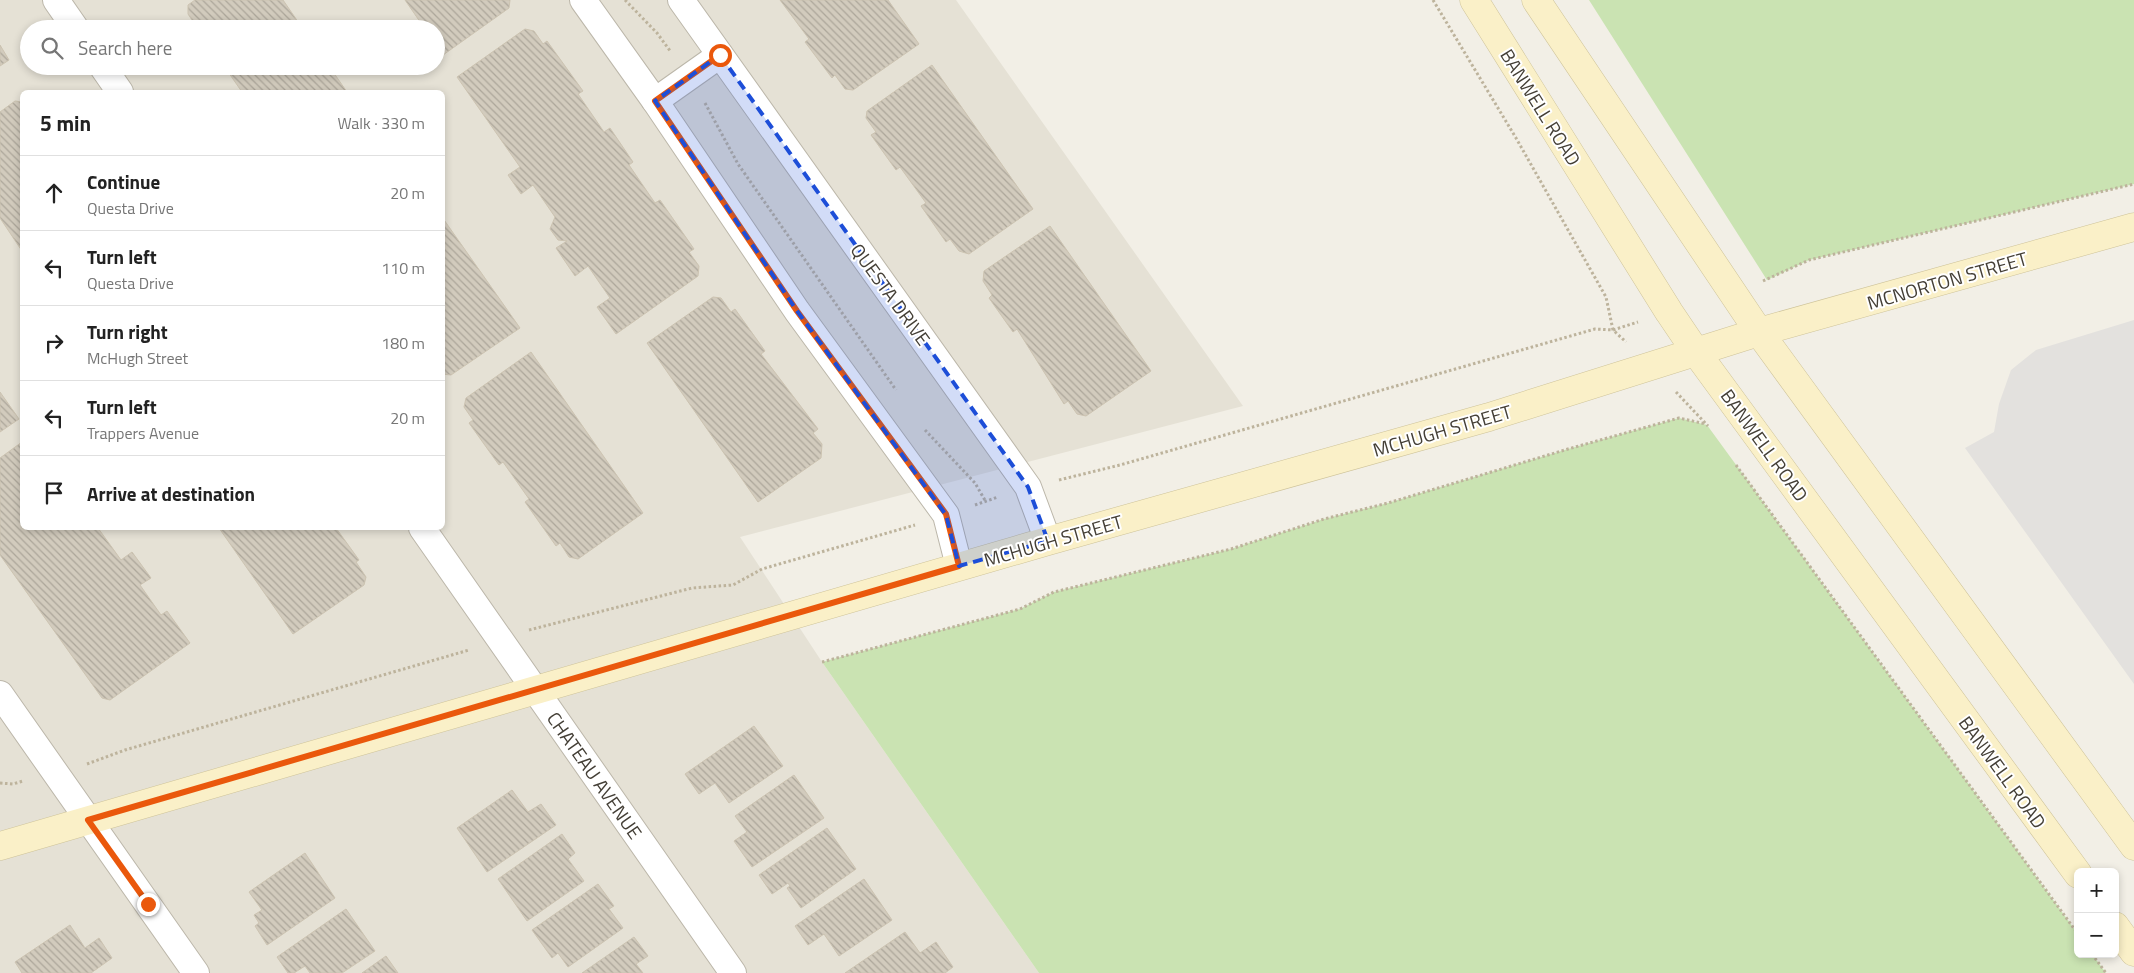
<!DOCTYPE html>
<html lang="en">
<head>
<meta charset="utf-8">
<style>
	:root { --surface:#fff; --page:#f2f2f2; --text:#222; --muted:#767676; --line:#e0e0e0 }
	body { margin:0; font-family:"Titillium Web",sans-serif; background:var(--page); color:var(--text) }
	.controls { position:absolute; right:15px; bottom:15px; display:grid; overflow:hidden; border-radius:8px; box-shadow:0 2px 8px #0003 }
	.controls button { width:45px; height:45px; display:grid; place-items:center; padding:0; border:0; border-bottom:1px solid var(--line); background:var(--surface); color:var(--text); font:25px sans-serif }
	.stop { position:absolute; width:15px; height:15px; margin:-11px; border:4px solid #ea580c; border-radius:50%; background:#fff }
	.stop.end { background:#ea580c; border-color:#fff; box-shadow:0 1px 5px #0008 }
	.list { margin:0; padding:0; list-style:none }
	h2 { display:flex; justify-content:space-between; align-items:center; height:65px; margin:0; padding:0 20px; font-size:21px }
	h2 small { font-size:16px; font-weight:400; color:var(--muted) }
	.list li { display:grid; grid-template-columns:32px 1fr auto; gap:15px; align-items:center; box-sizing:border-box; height:75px; padding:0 20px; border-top:1px solid var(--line) }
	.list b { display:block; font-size:19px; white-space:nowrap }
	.list p { margin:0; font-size:16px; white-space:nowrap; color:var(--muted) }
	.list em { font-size:16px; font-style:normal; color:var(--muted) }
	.icon { flex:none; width:28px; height:28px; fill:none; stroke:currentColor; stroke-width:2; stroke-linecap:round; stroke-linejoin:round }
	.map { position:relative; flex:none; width:2134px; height:973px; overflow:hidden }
	.search { position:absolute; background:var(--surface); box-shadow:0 2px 8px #0003; left:20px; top:20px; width:425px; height:55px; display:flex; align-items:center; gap:12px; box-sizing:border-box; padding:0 18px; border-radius:28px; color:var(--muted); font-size:19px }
	.panel { position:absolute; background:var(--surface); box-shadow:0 2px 8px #0003; left:20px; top:90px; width:425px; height:440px; border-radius:8px }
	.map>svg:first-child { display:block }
	.residential { fill:#e5e1d5; fill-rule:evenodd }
	.grass { fill:#cae3b2 }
	.parking { fill:#e3e1de }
	.building { fill:url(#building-back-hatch); stroke:#ccc3b1 }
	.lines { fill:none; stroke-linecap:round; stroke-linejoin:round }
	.street-casing { stroke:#bcb7aa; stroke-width:28 }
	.secondary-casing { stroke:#cec399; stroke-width:29 }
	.path { stroke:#bdb39c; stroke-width:3; stroke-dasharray:2.5 2.5; stroke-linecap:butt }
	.street { stroke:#fff; stroke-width:26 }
	.secondary { stroke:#faf0c8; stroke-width:28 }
	.route { stroke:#ea580c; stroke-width:6 }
	.marked { fill:#1d4ed8; fill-opacity:0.2; stroke:#1d4ed8; stroke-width:4; stroke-dasharray:10 6; stroke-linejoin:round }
	.labels { text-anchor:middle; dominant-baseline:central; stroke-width:4; stroke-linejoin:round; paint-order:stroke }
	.street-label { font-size:19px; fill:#443f36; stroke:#fff }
</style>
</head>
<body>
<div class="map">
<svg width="2134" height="973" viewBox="0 0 2134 973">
	<defs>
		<pattern id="building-back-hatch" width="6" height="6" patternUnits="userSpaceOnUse" patternTransform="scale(1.25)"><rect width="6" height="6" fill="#d2cbbd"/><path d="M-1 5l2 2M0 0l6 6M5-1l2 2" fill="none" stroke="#aca69a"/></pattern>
	</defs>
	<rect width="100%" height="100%" fill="#f2efe6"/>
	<!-- residential -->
	<path class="residential" d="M0,0H956L1243,406L740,537L822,662L1039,973H0ZM29,29H436V66H29ZM22,92H442V528H22Z"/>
	<!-- grass -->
	<g class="grass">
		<path d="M1589,0H2134V184L1809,260L1767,280Z"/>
		<path d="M1679,418L1707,425L2078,934V954H2092L2106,973H1039L822,662L1020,609L1054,592L1231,549L1324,519L1388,503L1568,449Z"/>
	</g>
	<!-- parking -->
	<path class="parking" d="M2134,320V684L1965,448L1994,432L1999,404L2011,370L2036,350Z"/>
	<!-- building -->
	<g class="building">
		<path d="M195,0H283L303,29H193L196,26L188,14V5Z"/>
		<path d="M405,0H510L509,8L443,55L436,45V29H425Z"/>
		<path d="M780,0H888L919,44L853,90L845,89L835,75L832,78L805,42L809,39Z"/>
		<path d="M525,29L534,31L543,44L547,41L583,91L578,94L604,132L610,128L633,162L629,165L655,203L660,200L694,249L689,252L699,266L698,276L616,334L597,307L610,298L588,266L575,276L556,248L567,241L558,240L550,229L555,217L533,185L521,194L508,175L520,167L457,77Z"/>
		<path d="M0,45L9,60L0,66Z"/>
		<path d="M932,65L1033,209L969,254L959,251L950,239L946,242L921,206L926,203L900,167L896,170L871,135L876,132L866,118L867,111Z"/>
		<path d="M224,66H329L347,92H242Z"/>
		<path d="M15,101L22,102V251L0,218V112Z"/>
		<path d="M442,217L520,328L451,375L442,374Z"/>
		<path d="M1050,226L1151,371L1086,416L1077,414L1068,401L1064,404L1017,329L1013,332L989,298L992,295L983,281L984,271Z"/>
		<path d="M713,297L721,298L731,312L735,309L765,351L761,354L818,429L813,433L822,444L821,458L758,502L647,343Z"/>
		<path d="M531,352L643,513L578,559L569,557L560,543L556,546L525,502L529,499L503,462L499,465L469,423L473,420L464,407L466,398Z"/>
		<path d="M0,392L19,419L0,432Z"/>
		<path d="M22,442V528H98L121,560L132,552L151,578L140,585L161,615L167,611L190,643L110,700L102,698L0,555V458Z"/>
		<path d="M219,528H336L359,560L356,562L366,577L364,585L293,634Z"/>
		<path d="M754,726L783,766L729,803L715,783L699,794L685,774Z"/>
		<path d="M794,775L824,818L752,867L734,841L747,832L735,816Z"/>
		<path d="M512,790L528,812L541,804L556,825L487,872L457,828Z"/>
		<path d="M827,828L856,869L801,908L787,888L790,886L788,883L772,894L759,875Z"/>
		<path d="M562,834L575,853L568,859L584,881L527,921L498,879Z"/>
		<path d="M305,853L335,898L267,945L255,926L259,923L254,915L262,910L249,892Z"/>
		<path d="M864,879L892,920L839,956L824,934L808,945L795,926Z"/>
		<path d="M598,884L614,906L609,909L623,928L568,967L558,953L552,958L532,930Z"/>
		<path d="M346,909L375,951L342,973H310L305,966L294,973H288L277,957Z"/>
		<path d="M70,925L85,948L99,938L112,958L91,973H22L15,962Z"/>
		<path d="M905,932L920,953L936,942L953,967L945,973H845Z"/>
		<path d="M634,937L648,956L636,964L643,973H582Z"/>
		<path d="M386,956L398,973H362Z"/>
	</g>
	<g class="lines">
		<defs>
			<g id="street">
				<path d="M56,0L76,29"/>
				<path d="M583,0L655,101L797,311L946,515L959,566"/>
				<path d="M681,0L1028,487L1048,541"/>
				<path d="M102,66L120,92"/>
				<path d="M655,101L720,55"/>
				<path d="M422,528L733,973"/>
				<path d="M0,694L196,973"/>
			</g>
			<g id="secondary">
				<path d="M1474,0L1669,312L1696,352L2078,874"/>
				<path d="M1536,0L1759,332L2134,846"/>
				<path d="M0,846L1048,541L1489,417L1759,332L2134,227"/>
				<path d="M2115,926L2134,952"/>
			</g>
		</defs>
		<!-- street casing -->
		<use href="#street" class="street-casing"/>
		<!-- secondary casing -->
		<use href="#secondary" class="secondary-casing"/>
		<!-- path -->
		<g class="path">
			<path d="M625,0L657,33L671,52"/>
			<path d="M1433,0L1516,138L1606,297L1613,330L1626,342"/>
			<path d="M705,103L738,164L896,390"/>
			<path d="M1763,281L1809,260L2134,184"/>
			<path d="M1676,392L1708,426"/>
			<path d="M925,430L975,483L986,502"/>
			<path d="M1736,465L2078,934"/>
			<path d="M1059,480L1120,465L1595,329L1613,330L1638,322"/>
			<path d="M975,505L998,497"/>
			<path d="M529,630L692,588L733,585L762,569L915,525"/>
			<path d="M822,662L1020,609L1054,592L1231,549L1324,519L1388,503L1568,449L1679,418L1706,424"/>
			<path d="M87,764L125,750L469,650"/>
			<path d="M0,783L13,784L23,781"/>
			<path d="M2092,954L2106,973"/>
		</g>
		<!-- street -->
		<use href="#street" class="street"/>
		<!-- secondary -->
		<use href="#secondary" class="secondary"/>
	</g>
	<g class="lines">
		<!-- route -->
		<path class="route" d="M148,904L88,820L959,566L946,514L797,311L655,101L720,55"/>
	</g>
	<!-- marked area -->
	<path class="marked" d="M720,55L1028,487L1048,541L959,566L946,515L797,311L655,101Z"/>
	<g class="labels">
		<!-- street labels -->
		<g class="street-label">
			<text transform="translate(1541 107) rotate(58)">BANWELL ROAD</text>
			<text transform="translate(1947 280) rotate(-16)">MCNORTON STREET</text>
			<text transform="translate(891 294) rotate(54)">QUESTA DRIVE</text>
			<text transform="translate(1442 430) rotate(-16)">MCHUGH STREET</text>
			<text transform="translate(1765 445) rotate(54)">BANWELL ROAD</text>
			<text transform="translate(1053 540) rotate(-16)">MCHUGH STREET</text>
			<text transform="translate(2003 772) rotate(54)">BANWELL ROAD</text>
			<text transform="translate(595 775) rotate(55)">CHATEAU AVENUE</text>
		</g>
	</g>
</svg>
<div class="controls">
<button>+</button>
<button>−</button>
</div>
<div class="stop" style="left:720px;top:55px"></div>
<div class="stop end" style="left:148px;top:904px"></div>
<div class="search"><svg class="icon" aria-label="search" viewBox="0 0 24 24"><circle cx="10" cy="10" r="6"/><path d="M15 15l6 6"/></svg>Search here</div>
<section class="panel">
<h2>5 min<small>Walk · 330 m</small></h2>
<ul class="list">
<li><svg class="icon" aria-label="ahead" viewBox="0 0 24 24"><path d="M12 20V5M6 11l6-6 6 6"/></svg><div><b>Continue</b><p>Questa Drive</p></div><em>20 m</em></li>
<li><svg class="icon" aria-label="left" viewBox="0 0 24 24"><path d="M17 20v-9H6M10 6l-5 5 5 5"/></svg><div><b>Turn left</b><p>Questa Drive</p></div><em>110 m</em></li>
<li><svg class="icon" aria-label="right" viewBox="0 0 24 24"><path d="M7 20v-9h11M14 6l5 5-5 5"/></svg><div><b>Turn right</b><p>McHugh Street</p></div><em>180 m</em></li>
<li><svg class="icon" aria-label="left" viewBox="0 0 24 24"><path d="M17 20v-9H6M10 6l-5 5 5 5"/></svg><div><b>Turn left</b><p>Trappers Avenue</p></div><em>20 m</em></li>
<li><svg class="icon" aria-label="arrive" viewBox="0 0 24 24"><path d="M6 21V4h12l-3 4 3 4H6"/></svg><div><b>Arrive at destination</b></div></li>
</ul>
</section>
</div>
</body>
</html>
